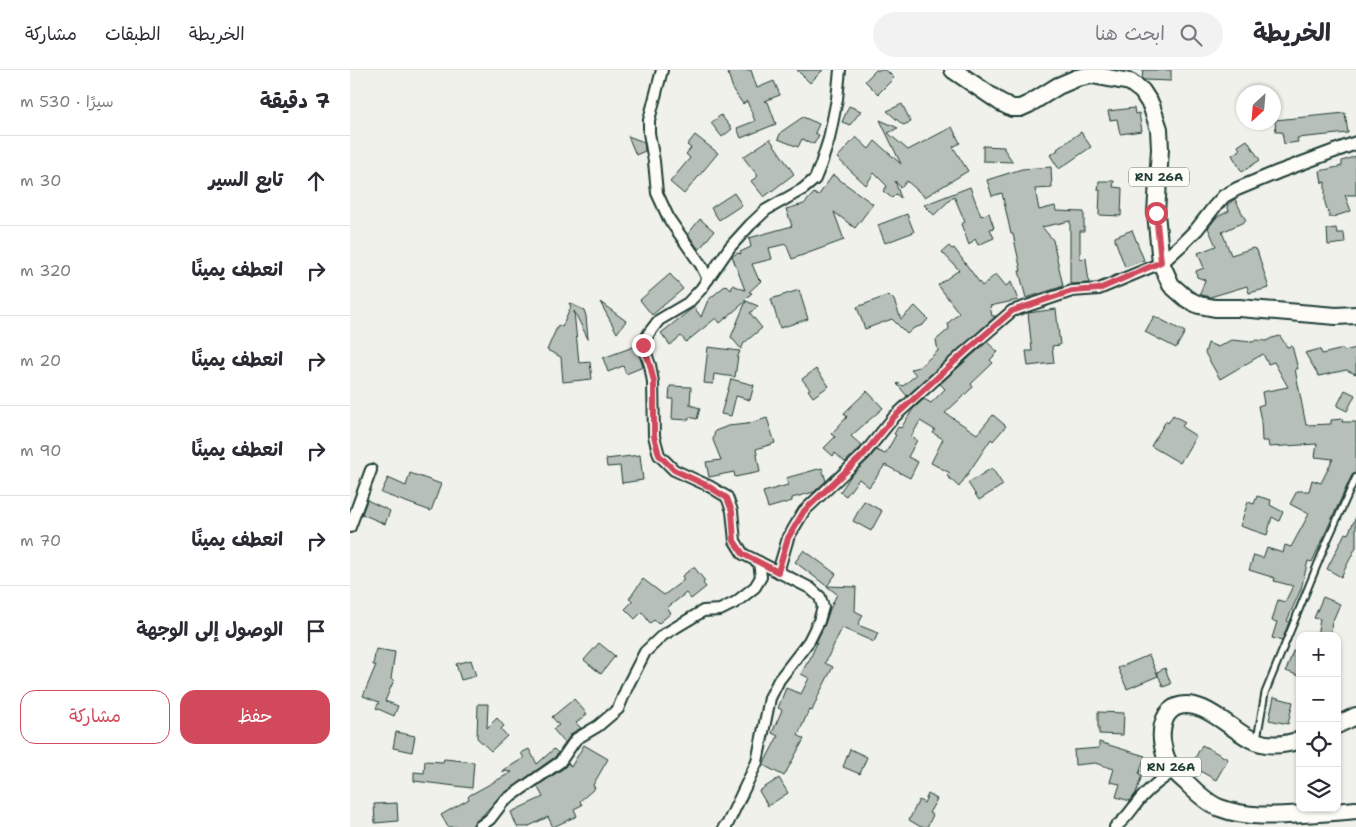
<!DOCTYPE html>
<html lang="ar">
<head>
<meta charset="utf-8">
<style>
	:root { --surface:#fff; --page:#f2f2f3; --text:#2b2b33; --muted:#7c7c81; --line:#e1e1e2; --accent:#d1495b }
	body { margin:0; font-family:"Shantell Sans","Playpen Sans Arabic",sans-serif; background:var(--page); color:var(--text); direction:rtl }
	.controls { position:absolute; right:15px; bottom:15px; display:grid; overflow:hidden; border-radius:10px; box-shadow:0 1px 4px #0004 }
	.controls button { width:45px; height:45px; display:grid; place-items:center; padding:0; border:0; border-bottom:1px solid var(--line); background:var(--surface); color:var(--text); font:25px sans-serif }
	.compass { position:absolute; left:886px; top:15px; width:45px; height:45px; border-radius:50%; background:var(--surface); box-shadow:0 1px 4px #0004; rotate:206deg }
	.stop { position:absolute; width:15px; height:15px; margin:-11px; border:4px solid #d1495b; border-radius:50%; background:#fff }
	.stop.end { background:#d1495b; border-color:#fff; box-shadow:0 1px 5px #0008 }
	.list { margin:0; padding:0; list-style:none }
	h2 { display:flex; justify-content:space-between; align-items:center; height:65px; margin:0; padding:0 20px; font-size:21px }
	h2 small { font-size:16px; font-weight:400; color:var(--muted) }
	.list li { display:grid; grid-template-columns:32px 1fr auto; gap:15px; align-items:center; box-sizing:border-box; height:90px; padding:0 20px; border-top:1px solid var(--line) }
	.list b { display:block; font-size:19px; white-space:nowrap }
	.list em { font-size:16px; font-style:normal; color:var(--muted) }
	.actions { display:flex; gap:10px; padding:15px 20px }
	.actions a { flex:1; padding:11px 0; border:1px solid var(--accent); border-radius:15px; text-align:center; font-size:18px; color:var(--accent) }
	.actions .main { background:var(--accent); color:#fff }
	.icon { flex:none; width:28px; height:28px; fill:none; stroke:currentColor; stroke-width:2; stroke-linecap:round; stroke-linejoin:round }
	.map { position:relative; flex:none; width:1006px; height:757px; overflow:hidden; direction:ltr }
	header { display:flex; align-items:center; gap:30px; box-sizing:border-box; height:70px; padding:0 25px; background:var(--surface); border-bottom:1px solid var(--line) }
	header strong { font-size:24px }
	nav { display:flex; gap:28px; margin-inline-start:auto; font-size:18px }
	.search { width:350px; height:45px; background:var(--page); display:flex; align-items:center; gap:12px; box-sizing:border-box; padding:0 18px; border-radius:28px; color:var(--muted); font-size:19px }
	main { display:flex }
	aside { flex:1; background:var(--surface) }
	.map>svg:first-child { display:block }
	.building { fill:#b6bfb8; stroke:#1f3d34 }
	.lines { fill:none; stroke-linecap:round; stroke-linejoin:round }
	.service-casing { stroke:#1f3d34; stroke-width:9 }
	.minor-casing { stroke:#1f3d34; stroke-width:14 }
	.tertiary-casing { stroke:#1f3d34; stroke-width:16 }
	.primary-casing { stroke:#1f3d34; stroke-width:20 }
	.service { stroke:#fdfcf7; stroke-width:5 }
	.minor { stroke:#fdfcf7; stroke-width:10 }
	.tertiary { stroke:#fdfcf7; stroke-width:12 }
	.primary { stroke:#fdfcf7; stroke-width:16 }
	.route { stroke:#d1495b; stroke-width:6 }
	.labels { text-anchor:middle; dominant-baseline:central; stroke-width:4; stroke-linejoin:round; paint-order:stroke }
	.shield { fill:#fdfcf7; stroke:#62766e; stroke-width:1 }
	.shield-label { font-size:12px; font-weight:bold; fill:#1f3d34 }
</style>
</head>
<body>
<header>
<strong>الخريطة</strong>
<div class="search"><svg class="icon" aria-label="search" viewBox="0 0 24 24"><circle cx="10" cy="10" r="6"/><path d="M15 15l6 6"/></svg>ابحث هنا</div>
<nav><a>الخريطة</a><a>الطبقات</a><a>مشاركة</a></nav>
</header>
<main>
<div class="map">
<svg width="1006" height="757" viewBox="0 0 1006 757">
	<rect width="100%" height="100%" fill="#f0f1eb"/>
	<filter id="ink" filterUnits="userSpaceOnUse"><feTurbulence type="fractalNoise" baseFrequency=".02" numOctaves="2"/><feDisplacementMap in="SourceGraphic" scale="10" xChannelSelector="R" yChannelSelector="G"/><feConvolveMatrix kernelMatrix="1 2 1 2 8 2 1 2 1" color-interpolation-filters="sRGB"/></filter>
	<g filter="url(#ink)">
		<!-- building -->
		<g class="building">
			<path d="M377,0H401L407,18L424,11L430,25L414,31L418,32L426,54L391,68L387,58L405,51L397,31L393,34L383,20V19Z"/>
			<path d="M447,0H473L460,13Z"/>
			<path d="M526,0H536L544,8L528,24L515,11Z"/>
			<path d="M793,0H821V11L794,10L792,9Z"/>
			<path d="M552,34L561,52L553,55L537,41Z"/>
			<path d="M499,36L511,41L500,55L492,52Z"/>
			<path d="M784,38L785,44L789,43L792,61L770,64L767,49L760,50L758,41Z"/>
			<path d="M995,43L998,63L947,68L948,72L934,74L932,62H926L925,50Z"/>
			<path d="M371,45L382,59L372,67L361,53Z"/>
			<path d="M453,47L469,54L465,63L469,65L464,74L452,69L448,77L428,69L431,62Z"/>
			<path d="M530,50L548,58L538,63L558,80L602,57L610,73L603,77L618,101L575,127L557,111L551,118L545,111L551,128L546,124L542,128L533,121L537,116L524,103L516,115L487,88L506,67L519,79L525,71L551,94Z"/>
			<path d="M731,62L741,77L709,99L700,85L708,80L707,79Z"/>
			<path d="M345,65L368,83L334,124L320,112L340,88L336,84L341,78L337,75Z"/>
			<path d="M278,66L294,72L295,81L286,85Z"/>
			<path d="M420,69L444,104L414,127L401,111L408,106L393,87Z"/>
			<path d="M897,70L910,90L892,102L882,85L890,80L888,76Z"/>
			<path d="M633,76L654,77V79L663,92L633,91Z"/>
			<path d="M1006,86V125H995L1001,141L980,148L975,133V112L972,113L970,101L992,96V91Z"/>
			<path d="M701,97L702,118L685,119L689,140L705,136L706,141L734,142V161H730V189L736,188L739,213L720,214V151L692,157L703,170L713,216H711V217L676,228L669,201H671L663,164H661L652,123L642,126L637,110L672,99Z"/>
			<path d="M483,105L523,134L505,158L484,142L494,170L442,189L436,174L419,178L422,189L402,194L408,208L411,211L399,222L402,223L394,230L396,231L370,253L366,248L336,272L331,266L320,275L311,263L344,237L351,247L358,230L376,215L381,220L383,215L395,220L382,186L388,183L391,184L390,182L401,177L399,168L442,156L436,139L454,134L464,123L468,126Z"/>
			<path d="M749,111H764L763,117L772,118L771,146L749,145L750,120H748Z"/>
			<path d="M620,117L631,146L639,143L644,158L640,159L644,168L628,175L625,169L619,175L611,154L615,152L604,126L584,145L574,135Z"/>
			<path d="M384,123L392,135L369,150L361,138Z"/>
			<path d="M885,129L896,151L872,162L881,185L903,178L907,180L919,218L899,223L897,216L860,227L852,225L850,224L855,210L847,207L846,201L854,198L848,183L866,176L858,158L867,147L879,141L877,135Z"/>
			<path d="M557,144L564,162L535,173L528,155Z"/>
			<path d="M350,149L364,161L349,180L338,164Z"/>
			<path d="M986,158L987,163H994L995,173L978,175L977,159Z"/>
			<path d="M782,160L794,190L775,197L765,170V167Z"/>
			<path d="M599,176L602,179L604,178L632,216L646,204L656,216L661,212L668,230L640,236L642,246H646L557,326L547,314L548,313L553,316L566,305L561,299L569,297L588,281L586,270L599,259L598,253L609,243L588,215L609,200L592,182Z"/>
			<path d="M320,204L333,219L302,245L290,230Z"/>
			<path d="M449,220L458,249L430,258L421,229Z"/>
			<path d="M539,225L544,230L551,249L565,236L578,249L573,255L564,258L557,264L542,249L515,259L507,237Z"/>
			<path d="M396,231L408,236L400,243L412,258L394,273L391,279L381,267Z"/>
			<path d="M250,232L276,251L267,263Z"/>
			<path d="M219,233L222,234H223V235L234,240L236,246L238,269L224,241L229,293L240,292L242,309L213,312L211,287L197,280L208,255L212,257L221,237Z"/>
			<path d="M706,239L710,275L702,276L704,293L678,296L676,281H682L678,243Z"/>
			<path d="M804,246L835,262L826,278L795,262Z"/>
			<path d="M930,266L937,277L942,276L948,299H945L956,355L981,354V350L993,349L992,352H1006V403L1002,405L962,492L958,491L951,519L937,551L939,552L932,571L922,568L927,552L922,551L928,530L935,532L943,516L924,511L925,508L899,500L904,485L913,488L917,478L933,483L935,475L941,477L959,444L940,434L947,421H959L962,410L971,413L983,389L965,387L967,374L919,377L918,371H912L911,351L908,336L914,334L912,322L938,317L924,292L918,294L913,284L870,309L855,283L858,273L868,277L881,270L903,272L906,270L916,271L922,268Z"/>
			<path d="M637,272L648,282L640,290L643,293L621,314L623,317L595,343L627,364L643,345L656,356L643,371L641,369L609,417L597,406L600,403L581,393L593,369L583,363L585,360L570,351L561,367L567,370L558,387L568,392L560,408L535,395L519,417L509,409L496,426L490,422L500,407L519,389L526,380L535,384L546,365L544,364L548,357L551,358L563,339L574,329L581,333L595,319L590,314Z"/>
			<path d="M286,276L293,297L276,304L273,296L258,302L253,288Z"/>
			<path d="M358,277L390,281L388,286L385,307L364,304L363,314L354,313Z"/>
			<path d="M1006,278V304L996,300L969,306L955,283L970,279L972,284L993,279L994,281Z"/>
			<path d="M466,299L479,316L463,327L458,320L460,319L452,309Z"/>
			<path d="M381,309L404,315L400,330L386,326L381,346L371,344Z"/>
			<path d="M320,316L341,317L340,335L350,338L347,349L339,347V350L322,349L323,329H319Z"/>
			<path d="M995,320L1005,325L997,341L987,336Z"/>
			<path d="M517,321L533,338L501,366L512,376L495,392L485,383L483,386L474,378L485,367L481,364L497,347L494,343Z"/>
			<path d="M823,345L835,352L832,357L846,366L830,393L801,376L816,351L818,353Z"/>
			<path d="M417,348L425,373L406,379L410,402L385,407L384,402L359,407L356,392L371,390L363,370L365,361L378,356L397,354Z"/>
			<path d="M290,385L293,410L272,413L270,396L257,397L256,389Z"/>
			<path d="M472,398L476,411L464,422L442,428V431L418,438L413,422L438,415L436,408Z"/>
			<path d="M642,398L653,415L629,430L618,413Z"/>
			<path d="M60,403L91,414L81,441L31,423L38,408L56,416Z"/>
			<path d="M907,426L921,430L920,435L933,442L929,451L922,447L917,465L890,456L898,432L904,434Z"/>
			<path d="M17,430L40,441L35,454L12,444Z"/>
			<path d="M514,431L532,441L521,461L503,451Z"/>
			<path d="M1006,447V477L991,507L977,499L995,463L998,464Z"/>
			<path d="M454,480L486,504L477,516L506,517L505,541L513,545L508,555L528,563L524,572L492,558L475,593L483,597L469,624L462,641L459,640L448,665L454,669L434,706L413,695L428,666L422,663L432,640L428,638L436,618L451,624L459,608L451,604L457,593H458L467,573L466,572L475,554L480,539L487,524L445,492Z"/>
			<path d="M344,497L355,511L353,513L356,517L341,529L336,523L317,538L321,543L308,554L304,550L300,553L292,542L285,549L275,539L283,531L279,529L293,509L314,525L334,510L332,506Z"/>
			<path d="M973,527L990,534L981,555H982L980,566H967L970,549L964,548Z"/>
			<path d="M249,573L265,586L251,604L234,590Z"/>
			<path d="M26,579L45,582L41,609L44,610L35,631L48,636L44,646L26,638L29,632L13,626L26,595H23Z"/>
			<path d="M943,581L950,583V606L936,601Z"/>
			<path d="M799,585L808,606L777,619L768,598Z"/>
			<path d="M121,590L126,606L111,610L106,594Z"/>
			<path d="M815,598L821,614L813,617L807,602Z"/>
			<path d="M924,627L943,632L938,654L919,650Z"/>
			<path d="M224,629L237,644L226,653L231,658L222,663L215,673L203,659L209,655L202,647Z"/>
			<path d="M128,634H138L137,658L147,648L154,656L151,659L157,666L141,681L127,668Z"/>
			<path d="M748,642L774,643L773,665L749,664V657H748Z"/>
			<path d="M46,662L65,666L62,682L43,678Z"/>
			<path d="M749,672L795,686L789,704L792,705L786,723L780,731L766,727L770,714L760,712L764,699L745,693L725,695L724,680L749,678Z"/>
			<path d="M234,675L258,689L243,715L245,718L230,731L232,735L224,739L227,746L203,757L198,747L177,757H167L161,742L193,727L187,716L214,698L218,693L221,697Z"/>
			<path d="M852,675L878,689L866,710L841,696Z"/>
			<path d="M179,679L187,694L204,679L208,683L205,687L149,727L132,746L125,752L122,757H98L91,745L119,729L118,727L120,725L162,702L152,701L174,688L171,683Z"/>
			<path d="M500,679L517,687L510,704L493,697Z"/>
			<path d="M94,689L124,692L122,718L64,711V702L74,703L75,691L93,692Z"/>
			<path d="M429,708L438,723L418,736L409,721Z"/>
			<path d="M578,724L587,729L579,743L583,745L577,757H571L559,750L569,730L574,733Z"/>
			<path d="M47,733L48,751L25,753L24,734Z"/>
		</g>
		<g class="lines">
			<defs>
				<path id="service" d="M907,669L915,623L975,476L1006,407"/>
				<g id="minor">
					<path d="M312,0L299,50V63L304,91L307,123L319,149L351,195L358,209"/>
					<path d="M0,457L21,400"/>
					<path d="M428,502L438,468L454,441L514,384L544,347L615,282L662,241L722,221L749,219L811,193"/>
					<path d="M129,757L140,749L153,732L210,692L226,669L248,656L268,639L278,615L295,582L313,565L353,541L370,540L386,532L405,517L411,507L409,492"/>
					<path d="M374,757L377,755L407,692L420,628L429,610L459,571L469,551L473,537L470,527L460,518L393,484L385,471L382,441L377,427L359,416L324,400L309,385L304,366L303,312L300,295L293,275L299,263L309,250L338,233L351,219L380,177L400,155L416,140L453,119L465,109L471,94L479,69L487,29L490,0"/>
					<path d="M765,757C778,748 782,738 792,727C801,717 813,708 824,701"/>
				</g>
				<path id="tertiary" d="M811,193L833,173L847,159L865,136L874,126L887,119L928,102L1006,73"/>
				<g id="primary">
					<path d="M603,0L650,32L662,38H670L679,34L708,16L727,8L742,5L780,12L792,21L801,35L809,59L810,79L806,143L811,193L821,215L837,229L849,235L865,238H889L986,246L1006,245"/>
					<path d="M987,655L1006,646"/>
					<path d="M950,670C935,675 920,677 905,671C882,662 851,624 824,638C812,645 810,664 813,676C816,694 823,701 837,713C845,721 859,734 870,738C896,748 925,746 953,744C971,743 988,742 1006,740"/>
				</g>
			</defs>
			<!-- service casing -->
			<use href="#service" class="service-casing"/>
			<!-- minor casing -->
			<use href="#minor" class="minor-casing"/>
			<!-- tertiary casing -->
			<use href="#tertiary" class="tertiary-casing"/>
			<!-- primary casing -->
			<use href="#primary" class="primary-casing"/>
			<!-- service -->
			<use href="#service" class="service"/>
			<!-- minor -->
			<use href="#minor" class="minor"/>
			<!-- tertiary -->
			<use href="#tertiary" class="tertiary"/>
			<!-- primary -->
			<use href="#primary" class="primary"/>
		</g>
	</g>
	<g class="lines" filter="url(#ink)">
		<!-- route -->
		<path class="route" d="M293,275L300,295L304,312V366L309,385L324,400L358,416L377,428L382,441L384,471L393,484L428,502L438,468L454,441L514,384L544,347L615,282L662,241L722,221L749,219L811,192L806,143"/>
	</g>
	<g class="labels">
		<!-- shield labels -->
		<g class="shield">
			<rect x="779" y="97.5" width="60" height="19" rx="4"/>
			<rect x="791" y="687.5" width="60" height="19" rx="4"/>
		</g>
		<g class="shield-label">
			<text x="809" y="107">RN 26A</text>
			<text x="821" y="697">RN 26A</text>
		</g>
	</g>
</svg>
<div class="controls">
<button>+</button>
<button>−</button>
<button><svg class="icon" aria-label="locate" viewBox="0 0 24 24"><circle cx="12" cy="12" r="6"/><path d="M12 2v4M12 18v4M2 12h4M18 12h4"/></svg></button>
<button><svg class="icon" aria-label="layers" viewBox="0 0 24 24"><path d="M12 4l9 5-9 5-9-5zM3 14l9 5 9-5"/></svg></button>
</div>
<svg class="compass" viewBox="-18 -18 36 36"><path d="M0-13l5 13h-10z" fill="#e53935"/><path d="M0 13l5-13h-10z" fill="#7c7c81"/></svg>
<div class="stop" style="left:806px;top:143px"></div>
<div class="stop end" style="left:293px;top:275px"></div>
</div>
<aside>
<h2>7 دقيقة<small>سيرًا · 530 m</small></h2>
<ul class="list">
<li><svg class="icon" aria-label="ahead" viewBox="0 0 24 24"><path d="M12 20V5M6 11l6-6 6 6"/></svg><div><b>تابع السير</b></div><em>30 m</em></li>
<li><svg class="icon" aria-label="right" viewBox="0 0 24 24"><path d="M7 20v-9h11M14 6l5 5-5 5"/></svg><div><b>انعطف يمينًا</b></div><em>320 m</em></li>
<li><svg class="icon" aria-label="right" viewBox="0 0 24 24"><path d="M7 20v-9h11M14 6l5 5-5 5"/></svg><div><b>انعطف يمينًا</b></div><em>20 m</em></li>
<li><svg class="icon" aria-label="right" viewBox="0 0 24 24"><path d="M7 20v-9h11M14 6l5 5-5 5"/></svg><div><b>انعطف يمينًا</b></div><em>90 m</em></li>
<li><svg class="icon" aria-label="right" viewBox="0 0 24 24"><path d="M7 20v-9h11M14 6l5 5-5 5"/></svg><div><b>انعطف يمينًا</b></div><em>70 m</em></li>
<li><svg class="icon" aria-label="arrive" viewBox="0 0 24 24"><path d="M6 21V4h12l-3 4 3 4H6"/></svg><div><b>الوصول إلى الوجهة</b></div></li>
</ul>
<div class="actions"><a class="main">حفظ</a><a>مشاركة</a></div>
</aside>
</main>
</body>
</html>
